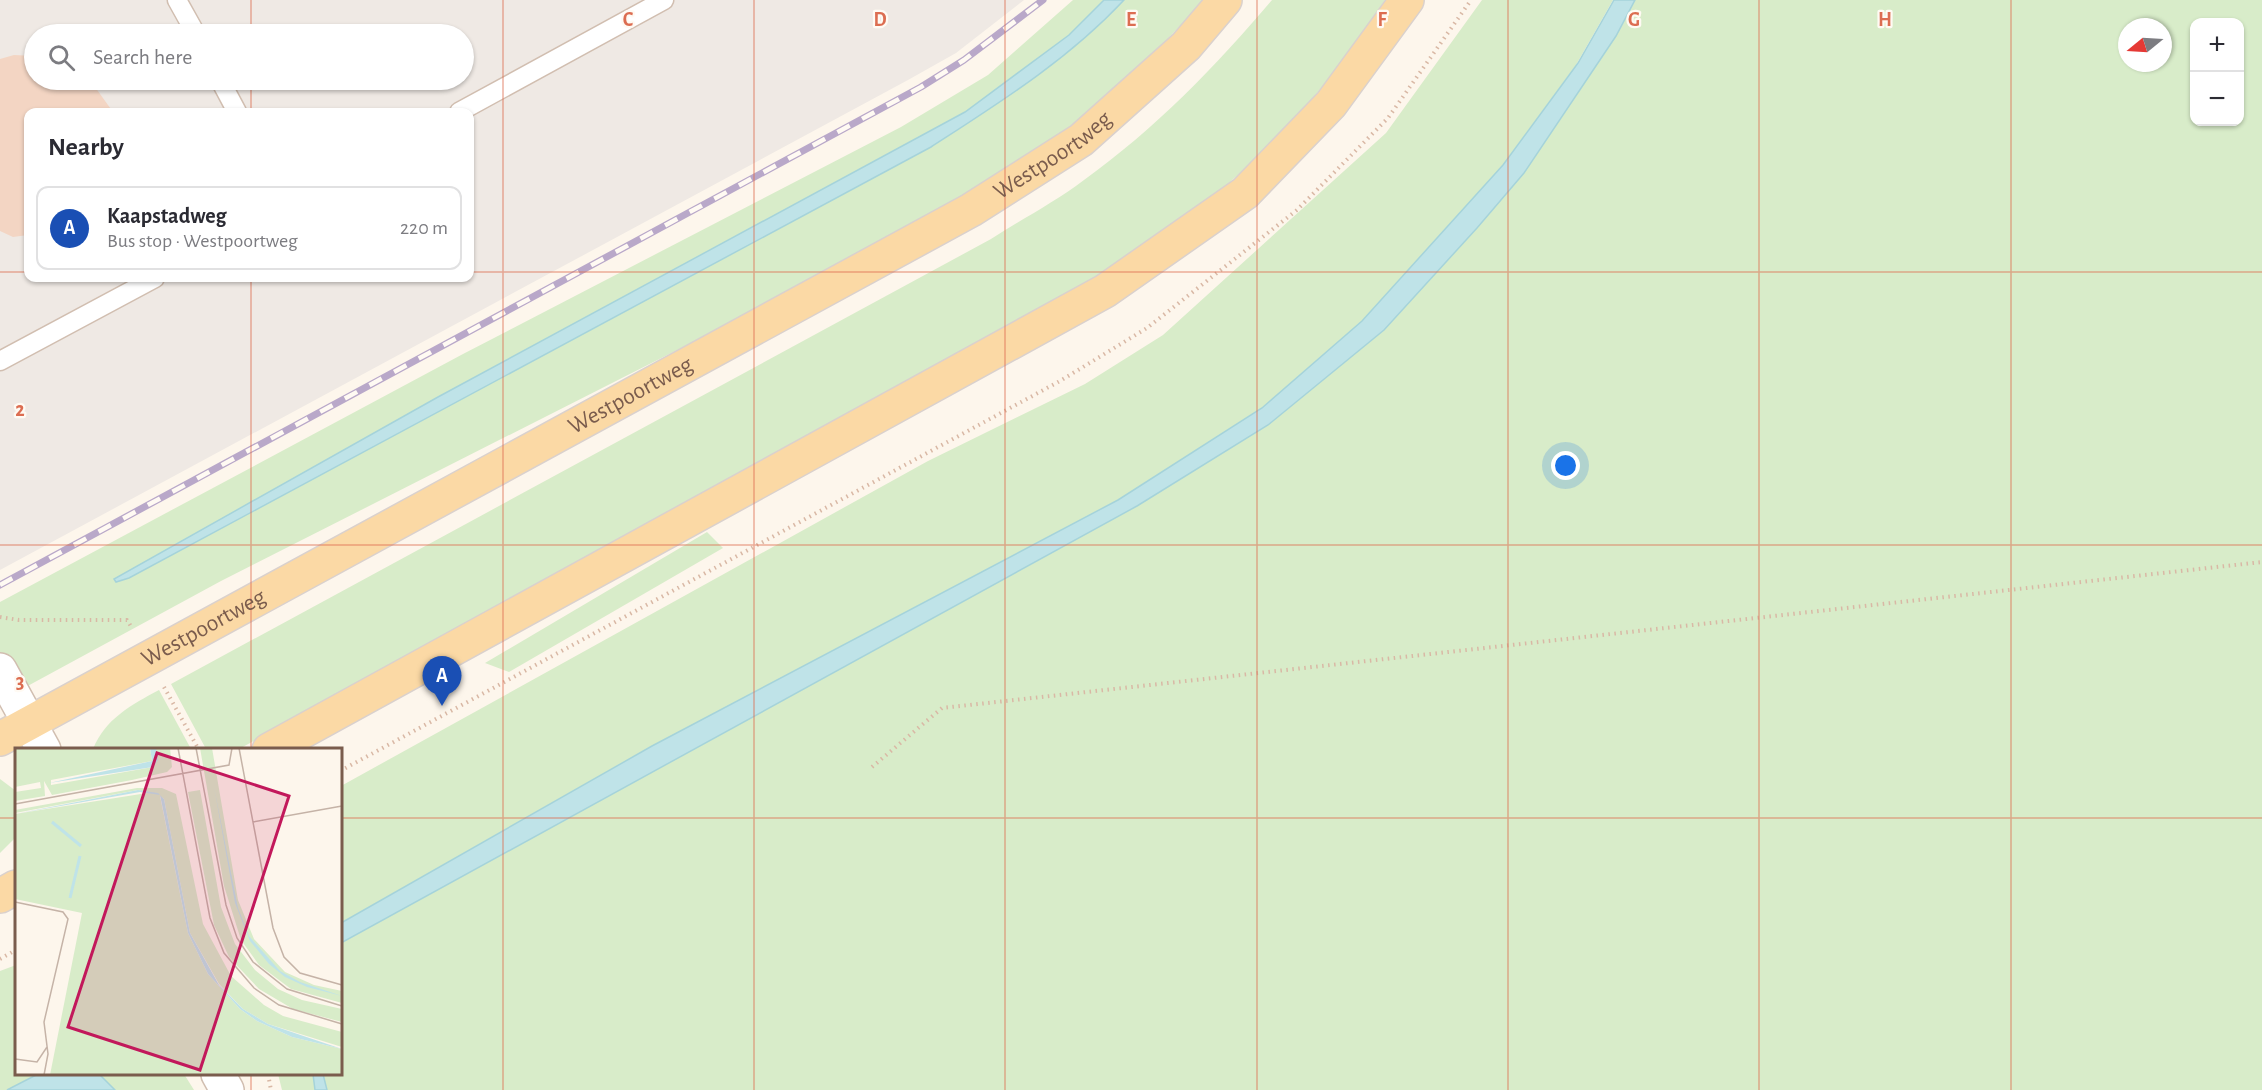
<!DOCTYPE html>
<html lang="en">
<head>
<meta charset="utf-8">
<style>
	:root { --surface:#fff; --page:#f7f7f7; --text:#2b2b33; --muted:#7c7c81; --line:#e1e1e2; --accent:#e76f51 }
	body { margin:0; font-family:"Alegreya Sans",sans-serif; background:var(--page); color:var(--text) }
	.controls { position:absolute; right:18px; top:18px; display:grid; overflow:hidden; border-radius:12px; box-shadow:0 2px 4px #0004 }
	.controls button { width:54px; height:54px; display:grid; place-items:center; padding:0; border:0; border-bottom:2px solid var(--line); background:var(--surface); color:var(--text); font:30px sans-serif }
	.compass { position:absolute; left:2118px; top:18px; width:54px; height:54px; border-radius:50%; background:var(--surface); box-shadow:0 2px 4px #0004; rotate:252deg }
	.you { position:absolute; left:1566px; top:466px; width:21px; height:21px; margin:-15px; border:4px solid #fff; border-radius:50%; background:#1a73e8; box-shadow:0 0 0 9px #1a73e833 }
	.badge { display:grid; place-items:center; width:39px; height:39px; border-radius:50%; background:var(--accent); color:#fff; font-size:20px; font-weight:700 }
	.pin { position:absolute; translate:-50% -50px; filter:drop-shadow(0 2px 3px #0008) }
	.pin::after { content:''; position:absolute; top:32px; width:21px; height:18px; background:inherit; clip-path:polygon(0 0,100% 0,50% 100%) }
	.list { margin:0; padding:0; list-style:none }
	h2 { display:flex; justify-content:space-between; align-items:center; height:78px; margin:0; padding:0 24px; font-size:26px }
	h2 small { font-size:20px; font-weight:400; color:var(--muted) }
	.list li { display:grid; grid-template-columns:39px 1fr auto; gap:18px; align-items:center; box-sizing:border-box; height:84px; margin:0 12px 12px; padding:0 12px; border:2px solid var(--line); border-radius:12px }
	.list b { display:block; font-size:22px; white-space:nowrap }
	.list p { margin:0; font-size:20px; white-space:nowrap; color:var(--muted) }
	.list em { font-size:20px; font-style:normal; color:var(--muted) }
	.icon { flex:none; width:33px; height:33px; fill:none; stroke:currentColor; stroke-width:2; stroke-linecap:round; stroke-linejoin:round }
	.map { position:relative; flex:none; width:2262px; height:1090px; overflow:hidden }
	.search { position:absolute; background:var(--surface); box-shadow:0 2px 4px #0004; left:24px; top:24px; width:450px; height:66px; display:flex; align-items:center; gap:15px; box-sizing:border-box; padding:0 21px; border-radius:33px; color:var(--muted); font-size:22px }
	.panel { position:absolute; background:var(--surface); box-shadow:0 2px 4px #0004; left:24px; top:108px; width:450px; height:174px; border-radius:12px }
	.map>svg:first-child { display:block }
	.industrial { fill:#efe9e4; fill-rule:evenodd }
	.green { fill:#d8ecc9; fill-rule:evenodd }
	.water { fill:#bfe3e8; stroke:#a5d3da; stroke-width:1.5 }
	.building { fill:#f3d5c3 }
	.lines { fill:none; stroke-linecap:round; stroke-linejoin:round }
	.service-casing { stroke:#d1beb0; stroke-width:21 }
	.minor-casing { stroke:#d1beb0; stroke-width:36 }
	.primary-casing { stroke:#dad1cd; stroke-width:36 }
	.path { stroke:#d9b8a5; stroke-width:4; stroke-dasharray:1.5 4.5; stroke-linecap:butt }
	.service { stroke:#fff; stroke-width:18 }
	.minor { stroke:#fff; stroke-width:33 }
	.primary { stroke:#fbd9a5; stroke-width:33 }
	.rail-casing { stroke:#b9a8c9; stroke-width:7 }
	.rail { stroke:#fffaf3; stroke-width:4.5; stroke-dasharray:14; stroke-linecap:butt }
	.grid { fill:none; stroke:#dc6d51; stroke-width:1.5; stroke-opacity:0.55 }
	.labels { text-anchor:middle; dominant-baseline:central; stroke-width:4.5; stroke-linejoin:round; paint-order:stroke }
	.street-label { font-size:24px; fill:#7a5c4d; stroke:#fffaf3 }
	.inset-river { fill:none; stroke:#bfe3e8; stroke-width:3 }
	.inset-road { fill:none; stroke:#c5b3a7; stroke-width:1.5 }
	.view { fill:#c2185b; fill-opacity:0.15; stroke:#c2185b; stroke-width:3 }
	.inset-edge { fill:none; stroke:#7a5c4d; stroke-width:3 }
	.grid-label { font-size:20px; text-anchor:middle; font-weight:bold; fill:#dc6d51; stroke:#fffaf3; stroke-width:4.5; stroke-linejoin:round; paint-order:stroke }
</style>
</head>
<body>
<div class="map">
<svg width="2262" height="1090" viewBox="0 0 2262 1090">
	<rect width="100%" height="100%" fill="#fdf6ec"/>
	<!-- industrial -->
	<path class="industrial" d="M0,0H1024L956,53L908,80L0,570ZM34,34H464V80H34ZM28,112H470V278H28Z"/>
	<!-- green -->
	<g class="green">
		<path d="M1073,0H1205L1132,76L1054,139L964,195L835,270L221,581L0,701V602L463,354L901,127L988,75Z"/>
		<path d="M1272,0H1385L1344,60L1299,115L1247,167L1199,209L1144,252L899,394L239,749H206L171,684L991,239C1022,219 1055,202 1084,180C1155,129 1216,66 1272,0Z"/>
		<path d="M1482,0H1613L1576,65L1503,165L1362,321L1262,408L1118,500L652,746L341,923V786L928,461L1085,384L1163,335L1386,133Z"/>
		<path d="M1635,0H2262V1090H327L323,1074H340L341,943L1137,506L1268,425L1384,330L1477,228L1524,173L1616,36ZM2194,22H2240V122H2194ZM2127,27H2163V63H2127Z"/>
		<path d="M707,532L723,548L509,672L485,663Z"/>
		<path d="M159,690L191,749H93C105,719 131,705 159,690Z"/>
		<path d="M0,779L16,791V837L0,853Z"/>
		<path d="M16,965V1074H38L7,1090H0V971Z"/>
		<path d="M99,1074H184L194,1090H115Z"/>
		<path d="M278,1074H316L318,1090H282Z"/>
	</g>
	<!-- water -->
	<g class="water">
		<path d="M1104,0H1124C1068,60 999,103 931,147L129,578L116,582L114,579L438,397L965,112L1069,35Z"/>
		<path d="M1614,0H1635L1616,36L1524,173L1477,228L1384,330L1268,425L1137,506L341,943V923L652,746L1118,500L1262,408L1362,321L1503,165L1578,63Z"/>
		<path d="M38,1074H99L115,1090H7Z"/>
		<path d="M313,1074H323L327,1090H315Z"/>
	</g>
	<!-- building -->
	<path class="building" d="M14,55L34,56V80H90L113,112H28V235L13,237L0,231V59Z"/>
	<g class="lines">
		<defs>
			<g id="service">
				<path d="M177,0L196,34"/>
				<path d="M220,80L237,112"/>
				<path d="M459,112L664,0"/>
				<path d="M0,361L155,278"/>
			</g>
			<g id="minor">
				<path d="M0,670L44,750"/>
				<path d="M218,1074L227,1090"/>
			</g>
			<g id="primary">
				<path id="s1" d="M0,739L971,210L1081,140L1186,46L1225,0"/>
				<path d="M269,750L1105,291L1245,193L1331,104L1407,0"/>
				<path d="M0,896L16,887"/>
			</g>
		</defs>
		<!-- service casing -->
		<use href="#service" class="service-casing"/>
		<!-- minor casing -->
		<use href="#minor" class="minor-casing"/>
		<!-- primary casing -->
		<use href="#primary" class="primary-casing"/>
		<!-- path -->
		<g class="path">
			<path d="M0,617L19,620H127L132,628"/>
			<path d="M164,687L199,750"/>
			<path d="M872,767L942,708L2262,562"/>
			<path d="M340,771L1060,381L1147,328L1297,210L1388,118L1471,0"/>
			<path d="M0,959L16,950"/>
			<path d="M268,1074L271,1090"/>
		</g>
		<!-- service -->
		<use href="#service" class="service"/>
		<!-- minor -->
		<use href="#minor" class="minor"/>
		<!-- primary -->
		<use href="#primary" class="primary"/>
		<defs>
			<path id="rail" d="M0,585L921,87L964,60L1043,0"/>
		</defs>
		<!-- rail casing -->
		<use href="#rail" class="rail-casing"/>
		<!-- rail -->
		<use href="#rail" class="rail"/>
	</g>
	<!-- grid -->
	<path class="grid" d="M251,0V34M503,0V1090M754,0V1090M1005,0V1090M1257,0V1090M1508,0V1090M1759,0V1090M2011,0V1090M251,80V112M0,272H28M470,272H2262M251,278V750M0,545H2262M0,818H16M340,818H2262M251,1074V1090"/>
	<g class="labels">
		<!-- street labels -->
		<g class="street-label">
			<text stroke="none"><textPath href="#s1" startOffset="1204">Westpoortweg</textPath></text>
			<text stroke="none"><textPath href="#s1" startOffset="718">Westpoortweg</textPath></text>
			<text stroke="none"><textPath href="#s1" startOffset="232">Westpoortweg</textPath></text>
		</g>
	</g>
	<!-- overview -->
	<g transform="translate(15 748)">
		<rect width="327" height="327" fill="#fdf6ec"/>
		<path d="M0,0H135L137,13L36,32V37L138,19L141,0H155L157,19L152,24L117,32L37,47L29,33L30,48L0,53V44L26,40L25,34L0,39ZM185,0H197L223,152L239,191L270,224L299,237L327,243V255L276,241L244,217L226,192L209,138ZM122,40H147L161,46L188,176L216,228L249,257L268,268L327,284V299L253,276L228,261L204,236L175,185L149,51L145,48L173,185L193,226L225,261L242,273L277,289L327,301V327H35L67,165L0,151V66L132,45L123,42L0,65V62ZM185,42L206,159L220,196L240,222L263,241L287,252L327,261V274L278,261L244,241L214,209L199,177L173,44Z" fill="#d8ecc9"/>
		<path d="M135,0H141L143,12L138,19L34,35L137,13ZM199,39L223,160L234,188L265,223L285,234L327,248L292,239L270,229L254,216L235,193L220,155ZM123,42L143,45L149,51L175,185L204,237L228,261L253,276L327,301L277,289L242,273L225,261L193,226L173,185L145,47L125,44L0,66Z" fill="#bfe3e8"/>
		<path class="inset-river" d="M37,74L66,98M55,150L65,108"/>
		<path class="inset-road" d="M163,0L195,170L209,205L239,240L264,257L327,276M181,0L211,157L222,190L238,214L272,241L327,258M224,0L258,180L269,209L285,225L327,237M0,56L214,17L217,0M238,74L327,58M0,154L48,164L53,171L29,274L33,306L29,327M0,311L22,314L32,299"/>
		<path class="view" d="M142,5L274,48L185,322L53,279Z"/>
		<rect width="327" height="327" class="inset-edge"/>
	</g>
	<g class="grid-label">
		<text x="628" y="26">C</text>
		<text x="880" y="26">D</text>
		<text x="1131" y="26">E</text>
		<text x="1382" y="26">F</text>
		<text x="1634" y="26">G</text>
		<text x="1885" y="26">H</text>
		<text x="20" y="416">2</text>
		<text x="20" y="688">3</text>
	</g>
</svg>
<div class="controls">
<button>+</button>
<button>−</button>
</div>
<svg class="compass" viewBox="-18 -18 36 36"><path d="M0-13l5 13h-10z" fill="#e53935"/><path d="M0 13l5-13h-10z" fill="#7c7c81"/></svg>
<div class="you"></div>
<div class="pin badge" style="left:442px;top:706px;background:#1a4fb4">A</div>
<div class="search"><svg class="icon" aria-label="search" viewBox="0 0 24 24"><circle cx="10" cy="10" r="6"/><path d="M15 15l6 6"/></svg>Search here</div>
<section class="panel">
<h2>Nearby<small></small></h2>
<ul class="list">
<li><span class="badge" style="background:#1a4fb4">A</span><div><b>Kaapstadweg</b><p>Bus stop · Westpoortweg</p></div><em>220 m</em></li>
</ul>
</section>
</div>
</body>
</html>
